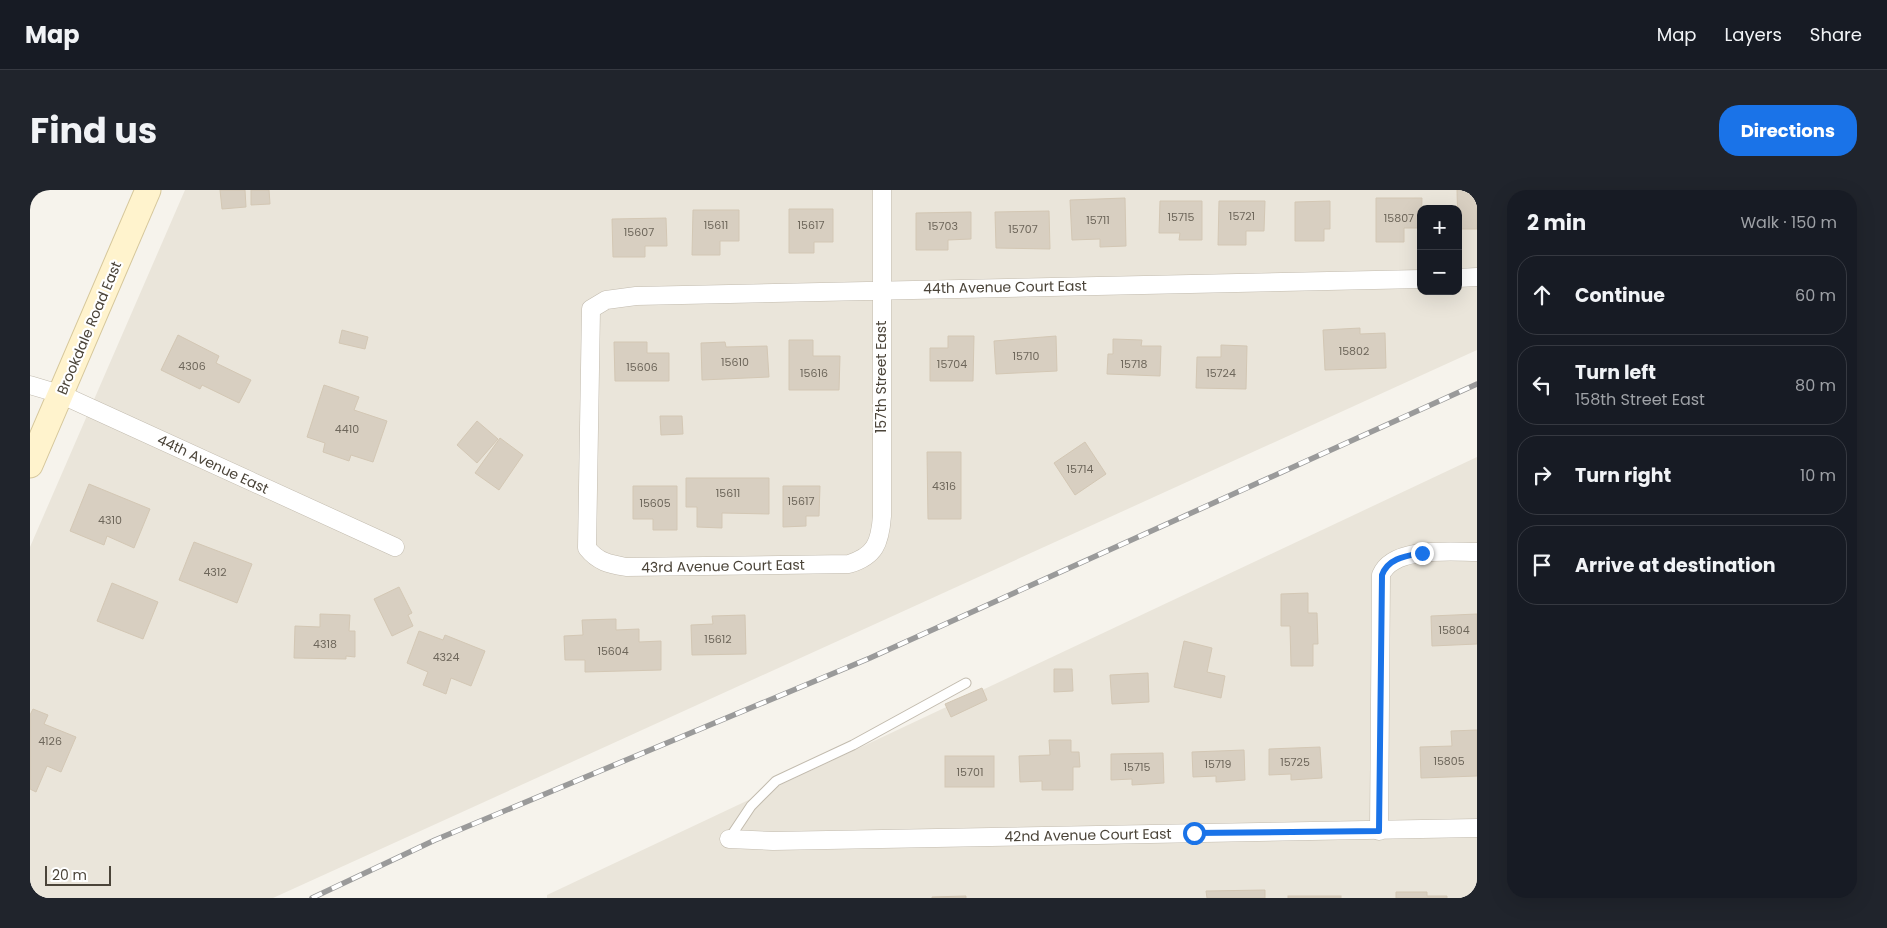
<!DOCTYPE html>
<html lang="en">
<head>
<meta charset="utf-8">
<style>
	:root { --surface:#171b24; --page:#20242c; --text:#f1f3f6; --muted:#9ea1a6; --line:#363941; --accent:#1a73e8 }
	body { margin:0; font-family:Poppins,sans-serif; background:var(--page); color:var(--text) }
	.controls { position:absolute; right:15px; top:15px; display:grid; overflow:hidden; border-radius:10px; box-shadow:0 5px 20px #0002 }
	.controls button { width:45px; height:45px; display:grid; place-items:center; padding:0; border:0; border-bottom:1px solid var(--line); background:var(--surface); color:var(--text); font:25px sans-serif }
	.scale { position:absolute; left:15px; bottom:12px; width:66px; box-sizing:border-box; padding-left:5px; border:2px solid #4b4439; border-top:0; font-size:14px; line-height:18px; white-space:nowrap; color:#4b4439; -webkit-text-stroke:4px #fff; paint-order:stroke }
	.stop { position:absolute; width:15px; height:15px; margin:-11px; border:4px solid #1a73e8; border-radius:50%; background:#fff }
	.stop.end { background:#1a73e8; border-color:#fff; box-shadow:0 1px 5px #0008 }
	.list { margin:0; padding:0; list-style:none }
	h2 { display:flex; justify-content:space-between; align-items:center; height:65px; margin:0; padding:0 20px; font-size:21px }
	h2 small { font-size:16px; font-weight:400; color:var(--muted) }
	.list li { display:grid; grid-template-columns:32px 1fr auto; gap:15px; align-items:center; box-sizing:border-box; height:80px; margin:0 10px 10px; padding:0 10px; border:1px solid var(--line); border-radius:20px }
	.list b { display:block; font-size:19px; white-space:nowrap }
	.list p { margin:0; font-size:16px; white-space:nowrap; color:var(--muted) }
	.list em { font-size:16px; font-style:normal; color:var(--muted) }
	.icon { flex:none; width:28px; height:28px; fill:none; stroke:currentColor; stroke-width:2; stroke-linecap:round; stroke-linejoin:round }
	.map { position:relative; flex:none; width:1447px; height:708px; overflow:hidden; border-radius:20px }
	header { display:flex; align-items:center; gap:30px; box-sizing:border-box; height:70px; padding:0 25px; background:var(--surface); border-bottom:1px solid var(--line) }
	header strong { font-size:24px }
	nav { display:flex; gap:28px; margin-inline-start:auto; font-size:18px }
	.intro { display:flex; align-items:center; justify-content:space-between; box-sizing:border-box; height:120px; padding:0 30px }
	h1 { margin:0; font-size:35px }
	.button { padding:12px 22px; border-radius:20px; background:var(--accent); color:#fff; font-size:18px; font-weight:700 }
	main { display:flex; gap:30px; padding:0 30px }
	aside { flex:1; background:var(--surface); border-radius:20px; box-shadow:0 5px 20px #0002 }
	.map>svg:first-child { display:block }
	.residential { fill:#eae5da; fill-rule:evenodd }
	.building { fill:#d8cfc1; stroke:#d3c7b4 }
	.lines { fill:none; stroke-linecap:round; stroke-linejoin:round }
	.service-casing { stroke:#c2bbae; stroke-width:11 }
	.minor-casing { stroke:#c2bbae; stroke-width:19 }
	.secondary-casing { stroke:#d6c79b; stroke-width:27 }
	.service { stroke:#fff; stroke-width:9 }
	.minor { stroke:#fff; stroke-width:18 }
	.secondary { stroke:#fff3cd; stroke-width:25 }
	.rail-casing { stroke:#9a9a9a; stroke-width:5.5 }
	.rail { stroke:#fff; stroke-width:4; stroke-dasharray:11; stroke-linecap:butt }
	.route { stroke:#1a73e8; stroke-width:6 }
	.labels { text-anchor:middle; dominant-baseline:central; stroke-width:4.5; stroke-linejoin:round; paint-order:stroke }
	.number-label { font-size:11px; fill:#6e675b }
	.street-label { font-size:14px; fill:#4b4439; stroke:#fff }
</style>
</head>
<body>
<header>
<strong>Map</strong>
<nav><a>Map</a><a>Layers</a><a>Share</a></nav>
</header>
<div class="intro"><h1>Find us</h1><a class="button">Directions</a></div>
<main>
<div class="map">
<svg width="1447" height="708" viewBox="0 0 1447 708">
	<rect width="100%" height="100%" fill="#f6f3ec"/>
	<!-- residential -->
	<g class="residential">
		<path d="M155,0H1447V160L243,708H0V357ZM1391,19H1428V101H1391Z"/>
		<path d="M1447,267V708H517V705Z"/>
	</g>
	<!-- building -->
	<g class="building">
		<path d="M190,0H215L216,17L192,19Z"/>
		<path d="M221,0H239L240,14L221,15Z"/>
		<path d="M1427,0H1447V39H1428Z"/>
		<path d="M1095,8L1096,56L1070,57V49L1042,50L1040,10Z"/>
		<path d="M1346,8H1392L1391,38H1374V52H1346Z"/>
		<path d="M1130,11H1172V50H1149L1150,43H1129Z"/>
		<path d="M1189,11H1235L1234,41H1216V55H1188Z"/>
		<path d="M1300,11V39H1294V51H1265V12Z"/>
		<path d="M759,19H803V52H784V63H759Z"/>
		<path d="M663,20H709V51H690V65H662Z"/>
		<path d="M1019,21L1020,59L966,58L965,22Z"/>
		<path d="M941,22V49L918,50V60H886V23Z"/>
		<path d="M636,28L637,56H615V67H583L582,29Z"/>
		<path d="M1330,138V144L1355,143L1356,178L1295,180L1293,140Z"/>
		<path d="M312,140L338,147L335,159L309,153Z"/>
		<path d="M148,145L189,166L186,173L221,190L209,213L172,195L170,199L131,180Z"/>
		<path d="M918,146H944L943,191H900V158H918Z"/>
		<path d="M1026,146L1027,181L966,184L964,151Z"/>
		<path d="M1083,149L1112,150L1111,156H1131L1130,186L1077,184L1078,164H1083Z"/>
		<path d="M759,150H783V166H810L809,200H759Z"/>
		<path d="M584,152H617V163H639V191H585Z"/>
		<path d="M695,152L696,157L737,156L739,187L672,190L671,153Z"/>
		<path d="M1191,155L1217,156L1216,199L1166,198L1167,167H1191Z"/>
		<path d="M294,195L329,207L324,220L357,231L343,272L321,265L319,271L293,262L295,253L277,247Z"/>
		<path d="M630,226H652L653,244L631,245Z"/>
		<path d="M447,231L468,249L447,273L427,255Z"/>
		<path d="M470,248L493,265L469,300L445,283Z"/>
		<path d="M1055,252L1076,284L1045,305L1024,273Z"/>
		<path d="M897,262H931V329H898Z"/>
		<path d="M656,288H739V324L692,323V338L667,337V317H656Z"/>
		<path d="M59,294L120,319L104,358L77,346L74,355L40,341Z"/>
		<path d="M603,296H647V340H623V329H603Z"/>
		<path d="M753,296H790L789,326H776V336L753,337Z"/>
		<path d="M164,352L222,374L207,413L149,390Z"/>
		<path d="M82,393L128,412L113,449L67,431Z"/>
		<path d="M369,397L382,423L378,425L383,436L362,446L344,409Z"/>
		<path d="M1278,403V423H1287L1288,454H1283V476H1261L1260,436H1251V404Z"/>
		<path d="M290,424L320,425L319,441H325V467L316,466V469L264,468L265,436L290,437Z"/>
		<path d="M1447,424V454L1402,456L1401,426Z"/>
		<path d="M715,425L716,464L662,465L661,435L683,434L682,426Z"/>
		<path d="M586,429V440L609,439V452L631,451V480L555,482V470H535L534,446L553,445L552,430Z"/>
		<path d="M389,441L413,450L415,445L455,461L441,496L421,488L416,504L393,495L398,482L377,473Z"/>
		<path d="M1154,451L1182,458L1177,482L1195,486L1191,508L1144,497Z"/>
		<path d="M1024,479H1042L1043,501L1024,502Z"/>
		<path d="M1118,483L1119,512L1082,514L1080,485Z"/>
		<path d="M952,498L957,510L921,527L915,514Z"/>
		<path d="M3,519L18,525L14,534L46,547L31,582L17,576L6,602L0,599V525Z"/>
		<path d="M1447,540V586L1391,588L1390,557L1422,556L1421,541Z"/>
		<path d="M1019,550H1041V562H1049L1050,577H1043V600H1012V591L990,592L989,566L1020,565Z"/>
		<path d="M1290,557L1292,588L1261,590V584L1239,585V559Z"/>
		<path d="M1214,560L1215,590L1186,592V586L1163,587L1162,562Z"/>
		<path d="M1133,563L1134,593L1102,595V589L1081,590V564Z"/>
		<rect x="915" y="566" width="49" height="31"/>
		<path d="M1235,700V708H1177L1176,701Z"/>
		<path d="M1366,702H1397V706H1417V708H1366Z"/>
		<path d="M936,706V708H902V707Z"/>
		<rect x="1258" y="706" width="53" height="2"/>
	</g>
	<g class="lines">
		<defs>
			<path id="service" d="M699,649L721,616L746,591L823,555L936,493"/>
			<g id="minor">
				<path d="M852,0V326C850,353 845,366 819,374L596,377C579,374 568,372 557,358L561,119L576,110L606,106L1391,89"/>
				<path d="M1428,88L1447,87"/>
				<path d="M0,195L30,204L365,357"/>
				<path d="M1349,641L1351,385C1363,356 1421,362 1447,362"/>
				<path d="M699,649L743,651L1447,638"/>
			</g>
			<path id="secondary" d="M0,275L118,0"/>
		</defs>
		<!-- service casing -->
		<use href="#service" class="service-casing"/>
		<!-- minor casing -->
		<use href="#minor" class="minor-casing"/>
		<!-- secondary casing -->
		<use href="#secondary" class="secondary-casing"/>
		<!-- service -->
		<use href="#service" class="service"/>
		<!-- minor -->
		<use href="#minor" class="minor"/>
		<!-- secondary -->
		<use href="#secondary" class="secondary"/>
		<defs>
			<path id="rail" d="M282,708L405,650L840,468L1447,194"/>
		</defs>
		<!-- rail casing -->
		<use href="#rail" class="rail-casing"/>
		<!-- rail -->
		<use href="#rail" class="rail"/>
	</g>
	<g class="lines">
		<!-- route -->
		<path class="route" d="M1164,643L1349,641L1352,385C1358,368 1376,366 1392,363"/>
	</g>
	<g class="labels">
		<!-- number labels -->
		<g class="number-label">
			<text x="1212" y="26">15721</text>
			<text x="1151" y="27">15715</text>
			<text x="1369" y="28">15807</text>
			<text x="1068" y="30">15711</text>
			<text x="686" y="35">15611</text>
			<text x="781" y="35">15617</text>
			<text x="913" y="36">15703</text>
			<text x="993" y="39">15707</text>
			<text x="609" y="42">15607</text>
			<text x="1324" y="161">15802</text>
			<text x="996" y="166">15710</text>
			<text x="705" y="172">15610</text>
			<text x="922" y="174">15704</text>
			<text x="1104" y="174">15718</text>
			<text x="162" y="176">4306</text>
			<text x="612" y="177">15606</text>
			<text x="784" y="183">15616</text>
			<text x="1191" y="183">15724</text>
			<text x="317" y="239">4410</text>
			<text x="1050" y="279">15714</text>
			<text x="914" y="296">4316</text>
			<text x="698" y="303">15611</text>
			<text x="771" y="311">15617</text>
			<text x="625" y="313">15605</text>
			<text x="80" y="330">4310</text>
			<text x="185" y="382">4312</text>
			<text x="1424" y="440">15804</text>
			<text x="688" y="449">15612</text>
			<text x="295" y="454">4318</text>
			<text x="583" y="461">15604</text>
			<text x="416" y="467">4324</text>
			<text x="20" y="551">4126</text>
			<text x="1419" y="571">15805</text>
			<text x="1265" y="572">15725</text>
			<text x="1188" y="574">15719</text>
			<text x="1107" y="577">15715</text>
			<text x="940" y="582">15701</text>
		</g>
		<!-- street labels -->
		<g class="street-label">
			<text transform="translate(975 97) rotate(-1)">44th Avenue Court East</text>
			<text transform="translate(59 138) rotate(-67)">Brookdale Road East</text>
			<text transform="translate(851 187) rotate(-90)">157th Street East</text>
			<text transform="translate(183 274) rotate(25)">44th Avenue East</text>
			<text transform="translate(693 376) rotate(-1)">43rd Avenue Court East</text>
			<text transform="translate(1058 645) rotate(-1)">42nd Avenue Court East</text>
		</g>
	</g>
</svg>
<div class="controls">
<button>+</button>
<button>−</button>
</div>
<div class="scale">20 m</div>
<div class="stop" style="left:1164px;top:643px"></div>
<div class="stop end" style="left:1392px;top:363px"></div>
</div>
<aside>
<h2>2 min<small>Walk · 150 m</small></h2>
<ul class="list">
<li><svg class="icon" aria-label="ahead" viewBox="0 0 24 24"><path d="M12 20V5M6 11l6-6 6 6"/></svg><div><b>Continue</b></div><em>60 m</em></li>
<li><svg class="icon" aria-label="left" viewBox="0 0 24 24"><path d="M17 20v-9H6M10 6l-5 5 5 5"/></svg><div><b>Turn left</b><p>158th Street East</p></div><em>80 m</em></li>
<li><svg class="icon" aria-label="right" viewBox="0 0 24 24"><path d="M7 20v-9h11M14 6l5 5-5 5"/></svg><div><b>Turn right</b></div><em>10 m</em></li>
<li><svg class="icon" aria-label="arrive" viewBox="0 0 24 24"><path d="M6 21V4h12l-3 4 3 4H6"/></svg><div><b>Arrive at destination</b></div></li>
</ul>
</aside>
</main>
</body>
</html>
